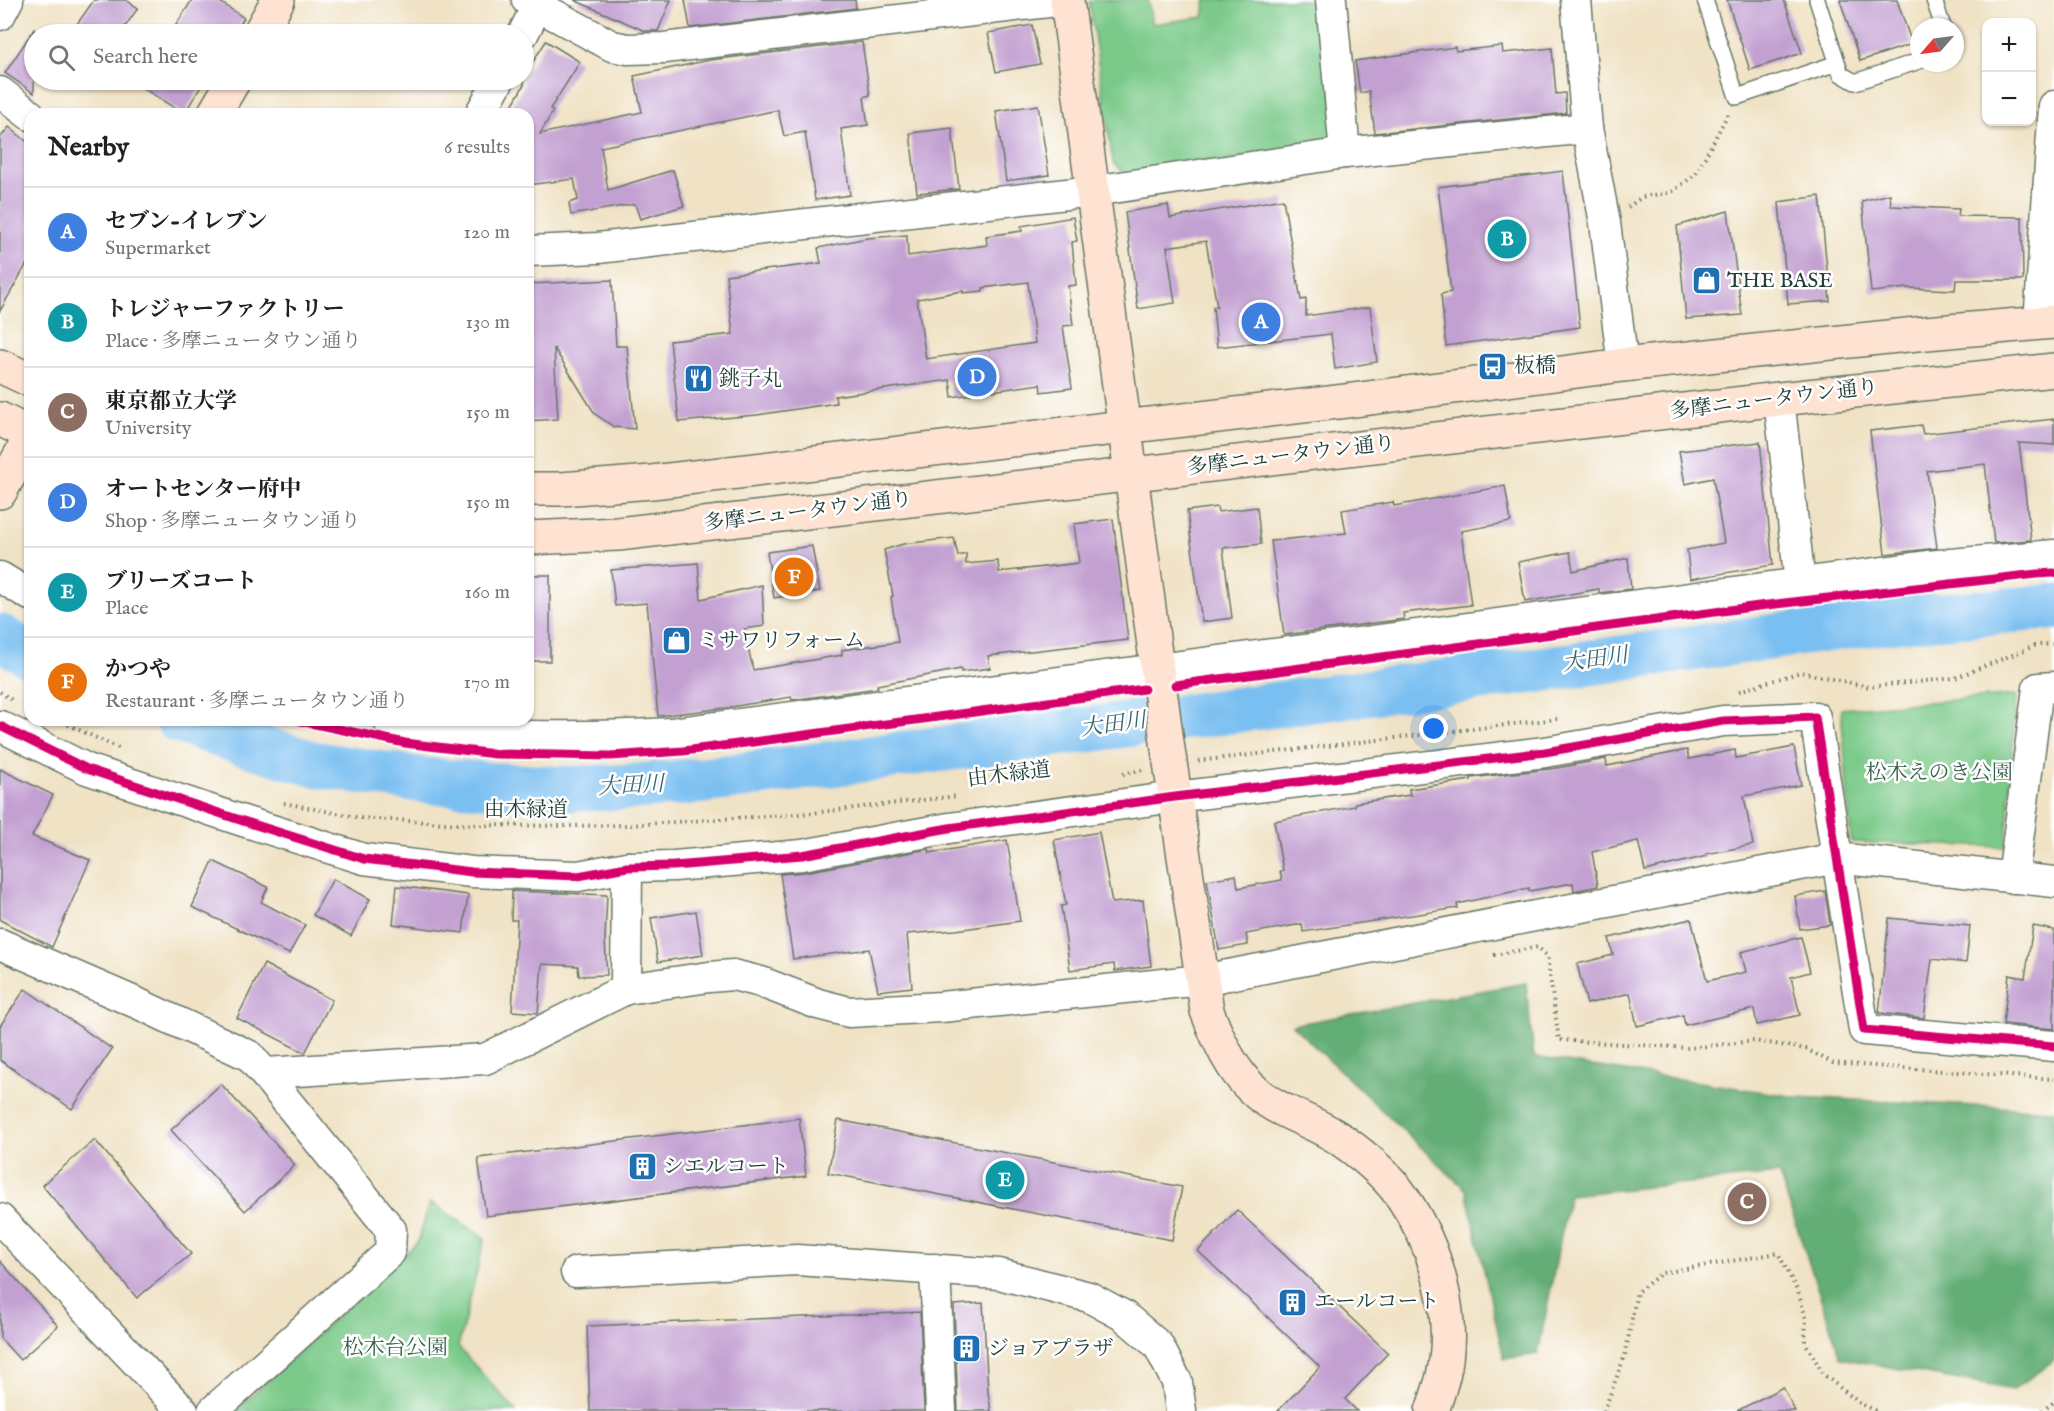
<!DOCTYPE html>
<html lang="en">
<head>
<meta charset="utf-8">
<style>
	:root { --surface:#fff; --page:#f6f6f6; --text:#202124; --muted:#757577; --line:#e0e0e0; --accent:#0f766e }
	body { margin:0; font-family:"IM FELL English","Noto Serif JP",serif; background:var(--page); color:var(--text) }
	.controls { position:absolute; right:18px; top:18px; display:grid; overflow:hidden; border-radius:12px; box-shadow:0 2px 4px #0004 }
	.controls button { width:54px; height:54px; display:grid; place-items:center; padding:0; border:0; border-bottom:2px solid var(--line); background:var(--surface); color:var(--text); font:30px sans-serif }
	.compass { position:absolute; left:1910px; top:18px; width:54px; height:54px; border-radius:50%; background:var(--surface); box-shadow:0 2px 4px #0004; rotate:242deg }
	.you { position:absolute; left:1434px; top:729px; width:21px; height:21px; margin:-15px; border:4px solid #fff; border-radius:50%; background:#1a73e8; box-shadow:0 0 0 9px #1a73e833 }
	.badge { display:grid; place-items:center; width:39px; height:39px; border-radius:50%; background:var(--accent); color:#fff; font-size:20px; font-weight:700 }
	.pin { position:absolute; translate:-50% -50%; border:3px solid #fff; box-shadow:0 2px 6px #0006 }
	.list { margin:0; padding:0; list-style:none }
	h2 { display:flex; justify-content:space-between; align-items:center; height:78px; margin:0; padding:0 24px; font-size:26px }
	h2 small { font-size:20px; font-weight:400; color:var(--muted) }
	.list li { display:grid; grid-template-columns:39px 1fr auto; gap:18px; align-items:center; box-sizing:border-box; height:90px; padding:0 24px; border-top:2px solid var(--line) }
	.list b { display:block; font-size:22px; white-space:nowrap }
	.list p { margin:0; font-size:20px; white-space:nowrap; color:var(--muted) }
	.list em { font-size:20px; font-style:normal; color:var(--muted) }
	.icon { flex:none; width:33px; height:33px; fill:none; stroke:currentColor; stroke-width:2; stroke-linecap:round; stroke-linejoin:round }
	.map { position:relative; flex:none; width:2054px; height:1411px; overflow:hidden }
	.search { position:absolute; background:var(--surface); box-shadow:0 2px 4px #0004; left:24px; top:24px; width:510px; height:66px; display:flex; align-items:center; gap:15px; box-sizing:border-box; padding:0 21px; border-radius:33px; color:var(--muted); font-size:22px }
	.panel { position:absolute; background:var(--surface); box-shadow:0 2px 4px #0004; left:24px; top:108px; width:510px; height:618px; border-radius:18px }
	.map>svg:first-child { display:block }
	.green { fill:#7bca8a; stroke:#4d845f; stroke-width:1.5 }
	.forest { fill:#64ae76; stroke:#427655; stroke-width:1.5 }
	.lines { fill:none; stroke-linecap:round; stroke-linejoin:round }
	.river { stroke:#7abff1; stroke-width:46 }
	.building { fill:#c3a0d2; fill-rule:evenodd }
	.lane-casing { stroke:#687766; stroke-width:18 }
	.street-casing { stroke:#687766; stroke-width:33 }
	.secondary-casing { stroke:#687766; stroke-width:36 }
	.path { stroke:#687766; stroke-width:4; stroke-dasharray:1.5 4.5; stroke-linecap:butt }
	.lane { stroke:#fff; stroke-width:15 }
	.street { stroke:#fff; stroke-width:30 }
	.secondary { stroke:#fee3d2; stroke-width:33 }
	.cycleway-casing { stroke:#fff; stroke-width:13 }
	.cycleway { stroke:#d6006c; stroke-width:9 }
	.labels { text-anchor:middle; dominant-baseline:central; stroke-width:5; stroke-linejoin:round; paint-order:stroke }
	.poi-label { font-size:21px; fill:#1f3d34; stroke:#fff; text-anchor:start }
	.street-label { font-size:21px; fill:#1f3d34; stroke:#fff }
	.park-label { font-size:21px; fill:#36604a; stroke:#fff }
	.water-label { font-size:22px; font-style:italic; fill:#3a646d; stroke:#fff }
</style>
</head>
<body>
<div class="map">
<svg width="2054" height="1411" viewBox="0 0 2054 1411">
	<rect width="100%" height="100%" fill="#fff"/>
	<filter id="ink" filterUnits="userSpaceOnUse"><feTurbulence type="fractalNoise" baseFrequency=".0167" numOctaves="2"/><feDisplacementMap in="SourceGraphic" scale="12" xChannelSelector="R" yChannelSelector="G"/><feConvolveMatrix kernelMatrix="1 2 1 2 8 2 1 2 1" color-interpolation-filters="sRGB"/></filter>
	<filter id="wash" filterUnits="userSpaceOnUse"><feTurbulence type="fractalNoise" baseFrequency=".008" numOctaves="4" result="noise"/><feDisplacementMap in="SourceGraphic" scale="24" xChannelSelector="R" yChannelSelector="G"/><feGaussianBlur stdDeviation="1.35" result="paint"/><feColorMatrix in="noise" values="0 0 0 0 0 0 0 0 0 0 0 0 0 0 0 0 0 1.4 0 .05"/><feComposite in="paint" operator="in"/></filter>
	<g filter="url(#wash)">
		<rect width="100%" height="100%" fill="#f0e2c4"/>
		<!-- green -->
		<g class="green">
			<path d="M1089,0H1148L1152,24L1203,17L1206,0H1323L1337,145L1127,175L1113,163Z"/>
			<path d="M2016,695L2006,847L1851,842L1841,709Z"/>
			<path d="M430,1202L485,1238L458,1347L516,1411H235L411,1248L418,1241Z"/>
		</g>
		<!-- forest -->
		<path class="forest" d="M1526,983L1534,1057L1797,1097L2054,1110V1360L2013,1390L1841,1358L1779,1174L1569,1195L1538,1354L1504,1359L1466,1190L1292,1025Z"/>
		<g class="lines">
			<!-- river -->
			<g class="river">
				<path d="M0,637L30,655"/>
				<path d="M178,720L244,743L314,764L429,781L557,789L629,787L700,781L1537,670L1900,619L2054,607"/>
			</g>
		</g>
		<g id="blocks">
			<!-- building -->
			<g class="building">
				<path d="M94,0H126L138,8L120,34H70Z"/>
				<path d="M192,0H217L244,18L234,34H170Z"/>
				<path d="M574,0H671L658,31H645Z"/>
				<path d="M685,0H855L856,8L690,28Z"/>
				<path d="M1727,0H1784L1802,53L1750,70Z"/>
				<path d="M1840,0H1897L1912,44L1860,61Z"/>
				<path d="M1032,25L1040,64L996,72L988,33Z"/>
				<path d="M34,29V93L5,73Z"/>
				<path d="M546,41L580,62L550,109L553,111L540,134L642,112L634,76L710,60L862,42L870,95L864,97L868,125L841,129L850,195L815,200L805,132L784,136L778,110L601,147L608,190L673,170L684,206L640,219L635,204L571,215L569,203L578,200L574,179L528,185V114H507L524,85V76Z"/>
				<path d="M1502,46L1503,53L1552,48L1556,94L1565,93L1566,113L1375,133L1369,91L1360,93L1355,61L1455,47L1456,51Z"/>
				<path d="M130,80H205L184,114Z"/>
				<path d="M1038,105L1049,175L1006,181L996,111Z"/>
				<path d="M9,127L30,144V258L0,311V138Z"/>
				<path d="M952,128L959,189L917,193L910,133Z"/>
				<path d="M1563,171L1580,327L1446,346L1441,294L1451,292L1438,187Z"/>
				<path d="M1890,194L1891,206L1959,209L1958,216L2022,217L2023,280H1956L1955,290L1907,288L1871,292L1862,201Z"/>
				<path d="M1820,196L1830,301L1788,304L1779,202Z"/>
				<path d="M1283,199L1301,300L1306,299V316L1370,307L1377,362L1335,369L1331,334L1217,347L1213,307H1217L1206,241L1167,247L1175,303L1138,309L1125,212L1168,205L1170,218Z"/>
				<path d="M1728,211L1742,315L1686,319L1677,226Z"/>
				<path d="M1073,217L1077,241L1072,242L1076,285L1068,286L1073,325L1063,326L1072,388L1041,392L1040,384L952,397L950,380L835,396L836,403L757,415L679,422L670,341L733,334L726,275L821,263L818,248L867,238L907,235L908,256L987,245L986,236L1022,231L1021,226ZM1028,282L1035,343L926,359L917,299L963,291V293L983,291V288Z"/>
				<path d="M612,280L616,346H627L635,429L614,427L595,414L554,348L558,419L528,421V284Z"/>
				<path d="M2054,419V445L2019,443L2031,540L1994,543L1985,464L1927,471L1937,548L1885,554L1870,431L1921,425L1923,434Z"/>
				<path d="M1760,442L1773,565L1690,579L1687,550L1724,543L1713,478L1685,484L1679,451Z"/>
				<path d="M1505,486L1511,522L1461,531L1471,605L1403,613L1404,619L1284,635L1271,541L1346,533L1342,510L1393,502L1394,506Z"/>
				<path d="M1217,507L1218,512L1257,507L1261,544L1223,548L1232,618L1202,622L1187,511Z"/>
				<path d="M1113,519L1128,640L988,656L990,668L961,672V669L877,685L878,688L792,700L791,697L725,708L658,716L647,603L615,606L611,570L698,563L701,599L762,585L764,626L744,629L753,670L842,655V650L898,642L891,597L893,596L884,550L903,544L954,538L958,556L966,554V564L998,561L999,572L1079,563L1074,524Z"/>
				<path d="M812,546L820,591L774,598L767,552Z"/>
				<path d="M1570,552L1573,571L1628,558L1631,589L1599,593V589L1525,602L1518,562Z"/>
				<rect x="528" y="575" width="22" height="86"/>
				<path d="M1794,747L1801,785L1744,796L1753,845L1706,854L1707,856L1645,871L1638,841L1592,852L1598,886L1574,891L1573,883L1529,891V888L1457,904L1458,908L1303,932L1302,924L1246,934L1248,945L1219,950L1207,880L1236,875L1238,888L1282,880L1280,871H1283L1274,821L1355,806V803L1410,795L1409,789L1471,780V778L1557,768L1606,759L1607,766L1687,750L1689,759L1735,750L1736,758Z"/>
				<path d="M0,769L53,795L32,836L90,860L52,947L0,920Z"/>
				<path d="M1099,832L1112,903L1143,900L1151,966L1115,971L1114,964L1070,970L1061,906L1066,905L1054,840Z"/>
				<path d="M1007,840L1020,921L956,930L907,934L912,987L878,991L869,949L793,959L780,874L805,872L929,849L930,853Z"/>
				<path d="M213,861L268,887L261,902L305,925L289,954L192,907Z"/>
				<path d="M333,879L370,899L351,936L313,915Z"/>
				<path d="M397,886L468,895L463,933L393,924Z"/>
				<path d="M512,891L607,895L605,940L607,975L579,976L578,966L542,964L538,1013L512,1011L517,920H511Z"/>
				<path d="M1825,891L1830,925L1800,929L1795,896Z"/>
				<path d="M696,911L703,955L658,962L651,918Z"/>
				<path d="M1889,918L1970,926L1966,963L1932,959L1924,1018L1879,1013Z"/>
				<path d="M1691,919L1707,981L1746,972L1741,952L1801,937L1810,972L1791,977L1800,1015L1757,1025L1754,1009L1685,1025L1683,1015L1637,1026L1630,993L1587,1004L1577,964L1613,955L1609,938Z"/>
				<path d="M2033,926L2054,930V1029L2003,1024L2009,975L2025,978Z"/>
				<path d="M264,964L332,1000L305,1053L237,1018Z"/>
				<path d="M25,989L112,1049L72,1109L0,1060V1026Z"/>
				<path d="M221,1084L295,1165L245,1211L171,1130Z"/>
				<path d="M799,1118L806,1176L486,1216L478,1158Z"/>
				<path d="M838,1120L1182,1187L1172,1240L828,1173Z"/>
				<path d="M95,1140L191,1254L137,1298L42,1185Z"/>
				<path d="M1237,1210L1388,1353L1345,1399L1357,1411H1278L1320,1367L1198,1251Z"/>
				<path d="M0,1261L58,1326L20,1360L0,1338Z"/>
				<path d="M983,1303L988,1392L991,1411H958L954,1305Z"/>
				<path d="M920,1312L924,1411H590L587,1326Z"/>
				<path d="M1783,1387L1795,1411H1737Z"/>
			</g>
		</g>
	</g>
	<g filter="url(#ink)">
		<use href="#blocks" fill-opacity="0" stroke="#687766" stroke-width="1.5"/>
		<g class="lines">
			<defs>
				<g id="lane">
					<path d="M1705,0L1737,97L1837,63"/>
					<path d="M1817,0L1841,74L1855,82L1919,61"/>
					<path d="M1934,0L1943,27"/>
				</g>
				<g id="street">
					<path d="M527,0L612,46L628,49L664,48L1065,0"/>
					<path d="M1331,0L1345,153"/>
					<path d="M1576,0L1587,128L1605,223L1623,365"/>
					<path d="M0,15L8,0"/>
					<path d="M523,34L537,6"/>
					<path d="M0,92L30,115"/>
					<path d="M480,114L499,80"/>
					<path d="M528,251L598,248L1093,191L1345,153L1587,128"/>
					<path d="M2039,323L2054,106"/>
					<path d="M1779,399L1800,583"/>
					<path d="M0,577L30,595"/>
					<path d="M388,720C408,723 428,728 448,730C518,739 599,737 670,733L1357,643L1927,566L2054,555"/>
					<path d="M0,726L87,769L243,821L364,859L472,872L578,876L627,867L674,866L802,855L949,828L1175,797L1545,752L1723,721L1815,717L1864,1030L2054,1046"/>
					<path d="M2013,878L2038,688L2054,687"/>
					<path d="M0,944L139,1004L250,1056L391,1230L390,1252L213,1411"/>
					<path d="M626,989L627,867"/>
					<path d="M266,1073L485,1059L626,989L709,977L733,975L761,982L818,1004L849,1012L941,1007L1202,980L1837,858L2054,882"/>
					<path d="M0,1219L183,1411"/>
					<path d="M935,1269L941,1411"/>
					<path d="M576,1272L797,1260L999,1274L1089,1297L1124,1316L1158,1345L1177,1382L1181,1411"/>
				</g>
				<g id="secondary">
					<path d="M1067,0L1168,749L1207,1011C1221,1048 1238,1085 1274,1105C1297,1118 1322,1126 1343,1141C1364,1156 1388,1176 1403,1198C1436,1246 1457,1317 1443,1376C1440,1388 1436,1399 1432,1411"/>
					<path d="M259,34L278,0"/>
					<path d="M214,114L234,80"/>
					<path d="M0,366L30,380"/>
					<path d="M0,419L30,434"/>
					<path d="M528,489H561L652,482L1346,401L1623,365L1926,333L2054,322"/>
					<path d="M0,492L30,438"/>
					<path d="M528,538L618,534L1779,399L2054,370"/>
				</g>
			</defs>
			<!-- lane casing -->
			<use href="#lane" class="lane-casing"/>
			<!-- street casing -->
			<use href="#street" class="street-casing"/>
			<!-- secondary casing -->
			<use href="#secondary" class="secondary-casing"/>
			<!-- path -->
			<g class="path">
				<path d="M1628,207L1642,197L1672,192L1696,174L1728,114"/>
				<path d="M1739,691L1801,672L1869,687L1955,678L2037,645L2054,644"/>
				<path d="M0,692L12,700"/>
				<path d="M57,720L121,749"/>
				<path d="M296,720L366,735"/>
				<path d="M1198,761L1557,719"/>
				<path d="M1123,774L1142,770"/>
				<path d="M284,803L361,818L476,825L564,826L630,825L812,813L958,796"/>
				<path d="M1494,955L1538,947L1547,956L1559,1040L1689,1048L1755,1041L1806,1049L1833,1063L2054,1079"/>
				<path d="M1604,1411L1625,1355L1637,1292L1662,1273L1778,1253L1798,1292L1806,1318L1805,1342L1824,1375L1861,1404L1877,1411"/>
				<path d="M2042,1411L2054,1402"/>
			</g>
			<!-- lane -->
			<use href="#lane" class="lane"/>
			<!-- street -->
			<use href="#street" class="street"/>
			<!-- secondary -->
			<use href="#secondary" class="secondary"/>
			<defs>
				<g id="cycleway">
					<path d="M1175,685L1759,606L2037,574L2054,573"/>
					<path d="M296,720L405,743L495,754L611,756L683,751L753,742L1144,689"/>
					<path d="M0,726L87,769L243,821L364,859L472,872L578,876L627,867L674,866L802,855L949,828L1175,797L1545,752L1723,721L1815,717L1864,1030L2054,1046"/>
				</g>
			</defs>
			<!-- cycleway casing -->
			<use href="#cycleway" class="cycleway-casing"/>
			<!-- cycleway -->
			<use href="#cycleway" class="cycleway"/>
		</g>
	</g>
	<!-- icons -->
	<defs>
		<symbol id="shop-square" viewBox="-11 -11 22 22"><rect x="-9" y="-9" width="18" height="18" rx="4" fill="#1f6fb2" stroke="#fff"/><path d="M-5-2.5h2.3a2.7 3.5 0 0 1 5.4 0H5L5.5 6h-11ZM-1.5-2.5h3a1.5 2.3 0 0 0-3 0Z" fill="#fff"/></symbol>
		<symbol id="bus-square" viewBox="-11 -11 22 22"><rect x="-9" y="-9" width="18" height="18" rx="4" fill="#1f6fb2" stroke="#fff"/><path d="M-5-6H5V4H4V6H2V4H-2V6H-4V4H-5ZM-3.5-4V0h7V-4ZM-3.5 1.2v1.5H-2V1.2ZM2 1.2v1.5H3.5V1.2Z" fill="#fff"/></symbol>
		<symbol id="restaurant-square" viewBox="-11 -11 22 22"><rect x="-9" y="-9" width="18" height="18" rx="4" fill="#1f6fb2" stroke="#fff"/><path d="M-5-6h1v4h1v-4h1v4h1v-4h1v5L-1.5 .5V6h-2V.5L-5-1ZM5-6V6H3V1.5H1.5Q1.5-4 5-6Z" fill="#fff"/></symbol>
		<symbol id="building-square" viewBox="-11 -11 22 22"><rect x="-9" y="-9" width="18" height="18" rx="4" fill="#1f6fb2" stroke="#fff"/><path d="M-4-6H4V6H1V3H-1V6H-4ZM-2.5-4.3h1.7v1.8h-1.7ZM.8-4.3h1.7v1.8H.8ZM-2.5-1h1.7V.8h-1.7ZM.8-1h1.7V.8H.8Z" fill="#fff"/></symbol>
	</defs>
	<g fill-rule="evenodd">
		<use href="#shop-square" x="1690" y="264" width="33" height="33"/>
		<use href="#bus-square" x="1476" y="350" width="33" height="33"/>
		<use href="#restaurant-square" x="682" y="362" width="33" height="33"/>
		<use href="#shop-square" x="660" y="624" width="33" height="33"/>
		<use href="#building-square" x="626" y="1150" width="33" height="33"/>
		<use href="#building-square" x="1276" y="1286" width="33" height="33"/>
		<use href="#building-square" x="950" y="1332" width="33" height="33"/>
	</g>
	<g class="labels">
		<!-- poi labels -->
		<g class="poi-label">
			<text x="1727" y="281">THE BASE</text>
			<text x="1514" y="366">板橋</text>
			<text x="719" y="379">銚子丸</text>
			<text x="698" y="641">ミサワリフォーム</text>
			<text x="663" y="1167">シエルコート</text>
			<text x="1314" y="1302">エールコート</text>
			<text x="988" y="1349">ジョアプラザ</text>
		</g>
		<!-- street labels -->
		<g class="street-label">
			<text transform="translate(1774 400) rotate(-7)">多摩ニュータウン通り</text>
			<text transform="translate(1291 456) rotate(-7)">多摩ニュータウン通り</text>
			<text transform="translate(808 512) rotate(-7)">多摩ニュータウン通り</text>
			<text transform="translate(1009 775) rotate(-7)">由木緑道</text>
			<text x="526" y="810">由木緑道</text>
		</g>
		<!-- park labels -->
		<g class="park-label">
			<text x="1939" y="773">松木えのき公園</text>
			<text x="395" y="1348">松木台公園</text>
		</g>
		<!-- water labels -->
		<g class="water-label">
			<text transform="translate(1595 660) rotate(-8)">大田川</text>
			<text transform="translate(1113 725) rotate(-8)">大田川</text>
			<text transform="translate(631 786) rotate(-3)">大田川</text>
		</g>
	</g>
</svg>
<div class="controls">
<button>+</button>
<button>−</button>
</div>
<svg class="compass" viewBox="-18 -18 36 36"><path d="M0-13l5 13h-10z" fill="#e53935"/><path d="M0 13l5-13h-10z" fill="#757577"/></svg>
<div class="you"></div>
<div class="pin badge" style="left:1261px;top:322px;background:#3f7fe0">A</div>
<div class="pin badge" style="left:1507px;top:239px;background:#0f9aa8">B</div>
<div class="pin badge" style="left:1747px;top:1202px;background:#8d6e63">C</div>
<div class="pin badge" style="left:977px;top:377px;background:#3f7fe0">D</div>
<div class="pin badge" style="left:1005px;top:1180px;background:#0f9aa8">E</div>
<div class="pin badge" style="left:794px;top:577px;background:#e8710a">F</div>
<div class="search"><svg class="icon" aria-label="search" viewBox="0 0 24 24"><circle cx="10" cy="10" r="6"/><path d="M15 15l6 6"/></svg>Search here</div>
<section class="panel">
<h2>Nearby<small>6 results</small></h2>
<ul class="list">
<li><span class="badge" style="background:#3f7fe0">A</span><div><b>セブン-イレブン</b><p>Supermarket</p></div><em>120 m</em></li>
<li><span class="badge" style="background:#0f9aa8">B</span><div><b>トレジャーファクトリー</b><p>Place · 多摩ニュータウン通り</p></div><em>130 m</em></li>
<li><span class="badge" style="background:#8d6e63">C</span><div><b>東京都立大学</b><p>University</p></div><em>150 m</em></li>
<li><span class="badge" style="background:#3f7fe0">D</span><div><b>オートセンター府中</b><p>Shop · 多摩ニュータウン通り</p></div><em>150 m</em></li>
<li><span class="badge" style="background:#0f9aa8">E</span><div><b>ブリーズコート</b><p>Place</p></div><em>160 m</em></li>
<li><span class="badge" style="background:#e8710a">F</span><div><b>かつや</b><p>Restaurant · 多摩ニュータウン通り</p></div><em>170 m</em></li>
</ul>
</section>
</div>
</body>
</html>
